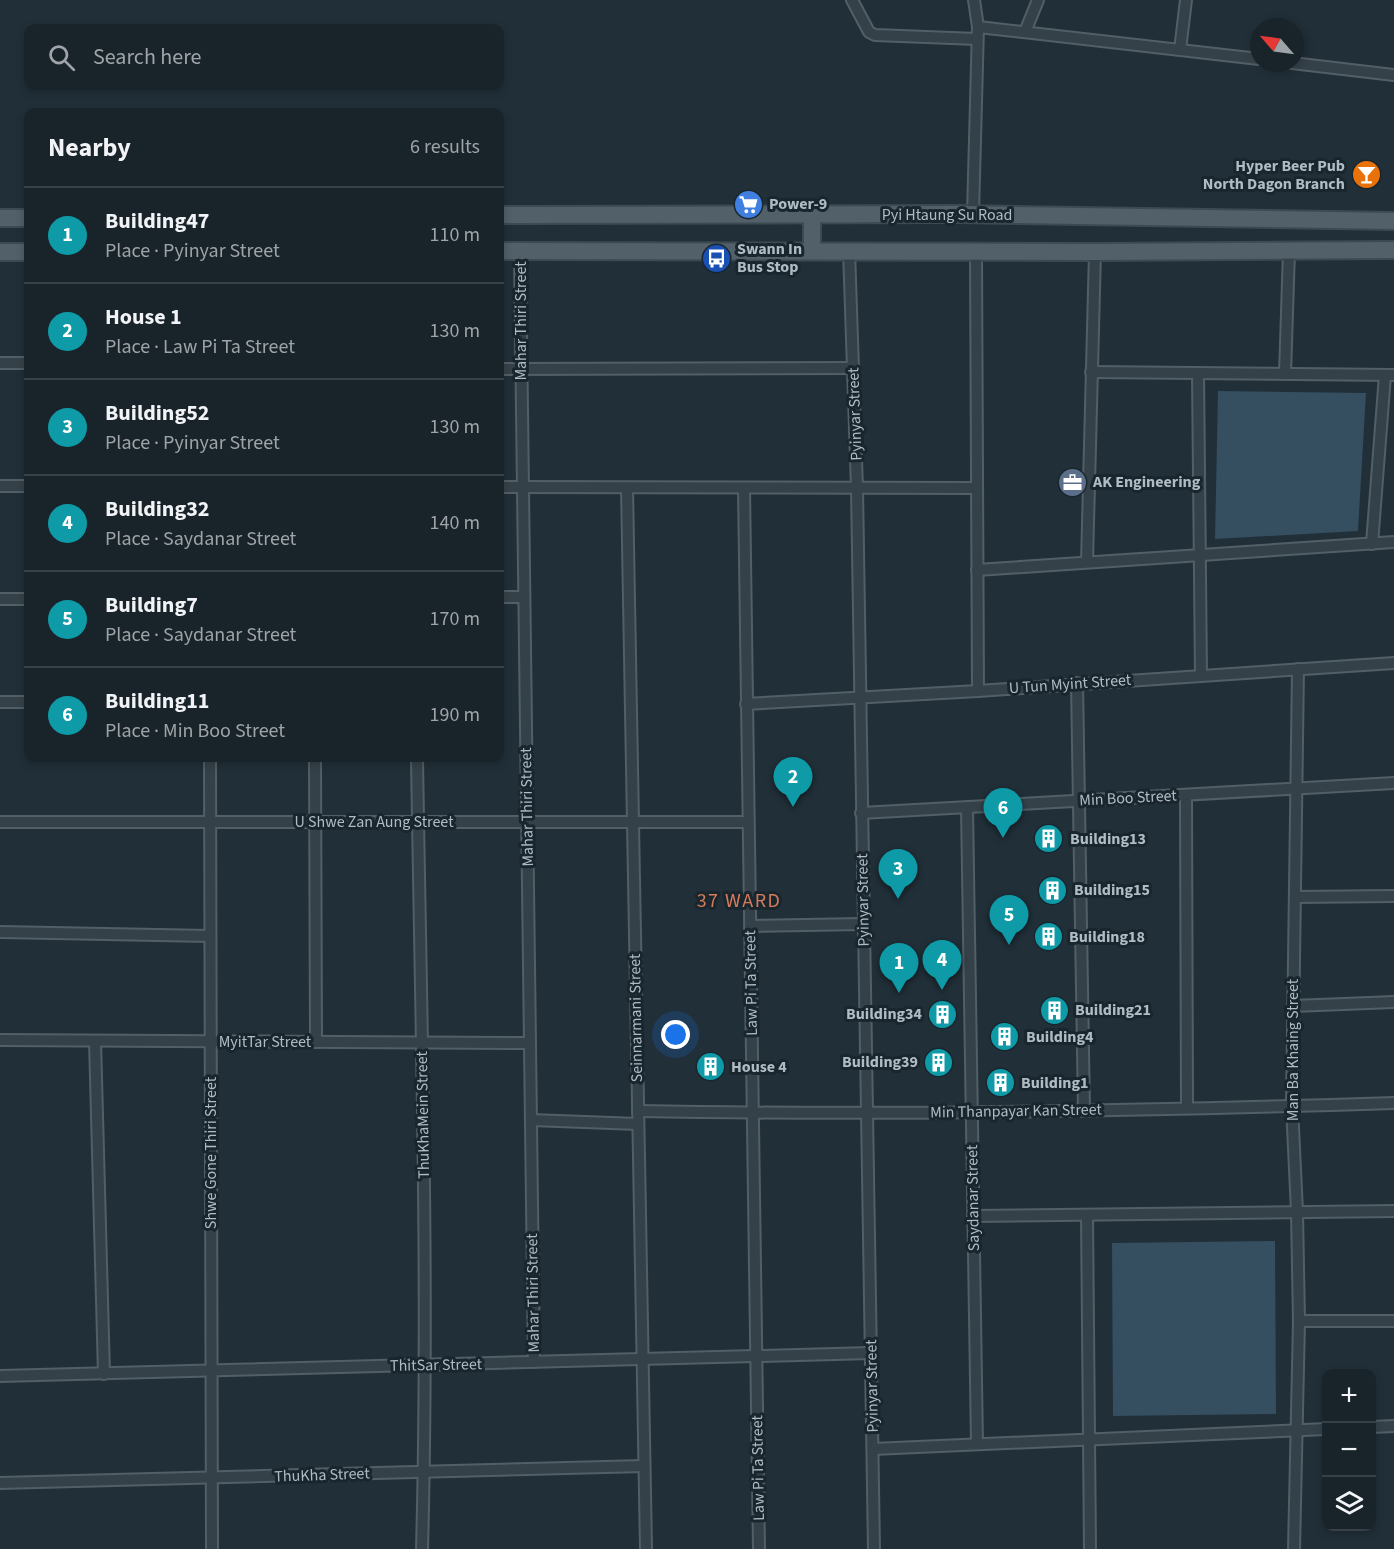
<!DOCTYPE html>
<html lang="en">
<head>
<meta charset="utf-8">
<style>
	:root { --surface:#19232a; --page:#262f36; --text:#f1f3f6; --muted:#9fa4a8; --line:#374047; --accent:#b45309 }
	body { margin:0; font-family:"Source Sans 3",sans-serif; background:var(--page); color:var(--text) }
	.controls { position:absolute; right:18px; bottom:18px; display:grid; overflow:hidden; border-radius:12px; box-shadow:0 3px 9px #0003 }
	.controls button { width:54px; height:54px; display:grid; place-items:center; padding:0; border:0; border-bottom:2px solid var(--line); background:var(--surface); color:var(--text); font:30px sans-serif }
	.compass { position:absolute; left:1250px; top:18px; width:54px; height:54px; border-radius:50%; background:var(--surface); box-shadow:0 3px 9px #0003; rotate:298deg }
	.you { position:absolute; left:676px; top:1035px; width:21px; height:21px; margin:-15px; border:4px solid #fff; border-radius:50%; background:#1a73e8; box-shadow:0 0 0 9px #1a73e833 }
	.badge { display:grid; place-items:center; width:39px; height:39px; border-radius:50%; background:var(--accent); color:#fff; font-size:20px; font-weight:700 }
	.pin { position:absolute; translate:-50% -50px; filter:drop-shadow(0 2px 3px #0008) }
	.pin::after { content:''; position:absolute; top:32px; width:21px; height:18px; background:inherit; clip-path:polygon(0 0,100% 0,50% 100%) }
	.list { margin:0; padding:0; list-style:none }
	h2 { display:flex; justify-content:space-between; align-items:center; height:78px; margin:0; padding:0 24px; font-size:26px }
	h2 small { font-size:20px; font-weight:400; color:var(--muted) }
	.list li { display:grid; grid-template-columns:39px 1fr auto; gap:18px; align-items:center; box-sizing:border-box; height:96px; padding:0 24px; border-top:2px solid var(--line) }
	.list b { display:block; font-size:22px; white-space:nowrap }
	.list p { margin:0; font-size:20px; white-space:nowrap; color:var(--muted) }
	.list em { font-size:20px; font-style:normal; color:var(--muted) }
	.icon { flex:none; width:33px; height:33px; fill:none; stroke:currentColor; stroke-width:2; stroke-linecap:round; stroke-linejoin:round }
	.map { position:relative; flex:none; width:1394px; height:1549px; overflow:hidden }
	.search { position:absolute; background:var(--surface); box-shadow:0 3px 9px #0003; left:24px; top:24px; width:480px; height:66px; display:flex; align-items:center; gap:15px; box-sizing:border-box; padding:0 21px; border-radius:12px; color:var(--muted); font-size:22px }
	.panel { position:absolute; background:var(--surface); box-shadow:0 3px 9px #0003; left:24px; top:108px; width:480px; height:654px; border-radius:12px }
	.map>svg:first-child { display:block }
	.water { fill:#354e60 }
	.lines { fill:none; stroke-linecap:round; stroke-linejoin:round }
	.street-casing { stroke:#525f66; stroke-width:14 }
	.primary-casing { stroke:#3e4a52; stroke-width:20 }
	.street { stroke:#354149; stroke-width:10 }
	.primary { stroke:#526069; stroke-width:16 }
	.labels { text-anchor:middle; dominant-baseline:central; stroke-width:6; stroke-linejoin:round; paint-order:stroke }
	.poi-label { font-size:16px; font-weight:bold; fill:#afbcc5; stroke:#1a262d; text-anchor:start }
	.street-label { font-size:16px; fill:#afbcc5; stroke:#1a262d }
	.quarter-label { font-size:20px; letter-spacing:1.5px; fill:#d27b5d; stroke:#1a262d }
</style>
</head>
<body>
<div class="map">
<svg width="1394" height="1549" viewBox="0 0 1394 1549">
	<rect width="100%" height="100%" fill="#212f38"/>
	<!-- water -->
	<g class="water">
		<path d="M1218,391L1366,393L1358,531L1215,539Z"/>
		<path d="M1275,1241L1276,1414L1113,1416L1112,1243Z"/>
	</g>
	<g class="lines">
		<defs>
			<g id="street">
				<path d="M852,0L869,32L875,35L977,39"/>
				<path d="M978,27L1259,59"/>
				<path d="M1025,32L1038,0"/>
				<path d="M1180,50L1186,0"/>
				<path d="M1292,63L1394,75"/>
				<path d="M973,214L978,27L974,0"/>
				<path d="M849,250L857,488L874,1549"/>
				<path d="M520,251L534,1362"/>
				<path d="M976,252L978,691"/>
				<path d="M0,363H28"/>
				<path d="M500,369L854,368"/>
				<path d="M1091,372L1394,375"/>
				<path d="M1198,373L1201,676"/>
				<path d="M1285,374L1289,251"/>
				<path d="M0,486H28"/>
				<path d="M500,487L976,488"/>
				<path d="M627,488L646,1549"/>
				<path d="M744,488L759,1549"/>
				<path d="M1372,544L1385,375"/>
				<path d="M1087,562L1095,252"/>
				<path d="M977,570L1394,542"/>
				<path d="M500,597H524"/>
				<path d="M0,599H28"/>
				<path d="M1077,683L1084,1111"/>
				<path d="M0,702H28"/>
				<path d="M746,704L978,691L1394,663"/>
				<path d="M210,758L212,1549"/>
				<path d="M315,758L316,1042"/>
				<path d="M417,758C421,1021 429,1285 422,1549"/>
				<path d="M1186,795L1187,1108"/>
				<path d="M967,807L977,1444"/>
				<path d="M861,813L1394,783"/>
				<path d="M0,822H748"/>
				<path d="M1295,897L1394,896"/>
				<path d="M750,926L863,924"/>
				<path d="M0,932L210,936"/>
				<path d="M1293,1006L1394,1002"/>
				<path d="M0,1040L530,1043"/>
				<path d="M95,1041L104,1374"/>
				<path d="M638,1111C890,1116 1142,1111 1394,1103"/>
				<path d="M531,1120L638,1124"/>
				<path d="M1087,1215L1090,1549"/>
				<path d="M973,1216L1394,1211"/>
				<path d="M1299,1321H1394"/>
				<path d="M0,1376L871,1353"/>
				<path d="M1372,1427L1394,1426"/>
				<path d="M873,1449L1326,1429"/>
				<path d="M0,1483L644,1466"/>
				<path d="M1294,1549L1299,1321L1297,1212L1292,1106L1298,669"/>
			</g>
			<g id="primary">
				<path d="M500,215L958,214L1394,221"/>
				<path d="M812,215V250"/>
				<path d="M0,218H28"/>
				<path d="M500,251L1095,252L1394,250"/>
				<path d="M0,252H28"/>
			</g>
		</defs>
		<!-- street casing -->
		<use href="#street" class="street-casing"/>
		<!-- primary casing -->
		<use href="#primary" class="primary-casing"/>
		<!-- street -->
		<use href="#street" class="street"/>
		<!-- primary -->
		<use href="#primary" class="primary"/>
	</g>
	<!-- icons -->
	<defs>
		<symbol id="bar-disc" viewBox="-11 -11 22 22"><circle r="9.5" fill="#e8710a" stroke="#1a262d"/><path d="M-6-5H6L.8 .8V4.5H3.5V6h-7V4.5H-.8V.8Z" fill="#fff"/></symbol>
		<symbol id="supermarket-disc" viewBox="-11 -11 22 22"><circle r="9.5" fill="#3f7fe0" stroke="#1a262d"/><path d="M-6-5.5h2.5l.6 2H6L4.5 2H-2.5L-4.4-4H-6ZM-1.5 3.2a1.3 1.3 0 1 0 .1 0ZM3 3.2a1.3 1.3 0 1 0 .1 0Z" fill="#fff"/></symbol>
		<symbol id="bus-disc" viewBox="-11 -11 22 22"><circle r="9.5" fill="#1a4fb4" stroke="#1a262d"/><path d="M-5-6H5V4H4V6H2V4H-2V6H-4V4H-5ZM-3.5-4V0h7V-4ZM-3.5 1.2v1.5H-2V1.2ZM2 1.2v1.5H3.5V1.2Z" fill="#fff"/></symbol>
		<symbol id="office-disc" viewBox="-11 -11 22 22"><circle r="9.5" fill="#5c6f8a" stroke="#1a262d"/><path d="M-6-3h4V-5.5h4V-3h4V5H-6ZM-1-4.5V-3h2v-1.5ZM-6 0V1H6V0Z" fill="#fff"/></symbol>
		<symbol id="building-disc" viewBox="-11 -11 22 22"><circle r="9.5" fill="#0f9aa8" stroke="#1a262d"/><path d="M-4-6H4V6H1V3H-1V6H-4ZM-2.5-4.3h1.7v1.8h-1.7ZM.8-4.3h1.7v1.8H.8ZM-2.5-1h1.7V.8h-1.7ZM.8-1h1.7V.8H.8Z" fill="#fff"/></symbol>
	</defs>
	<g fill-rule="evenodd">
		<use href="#bar-disc" x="1350" y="158" width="33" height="33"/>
		<use href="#supermarket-disc" x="732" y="188" width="33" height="33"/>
		<use href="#bus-disc" x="700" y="242" width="33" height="33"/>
		<use href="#office-disc" x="1056" y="466" width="33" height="33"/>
		<use href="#building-disc" x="1032" y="822" width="33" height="33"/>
		<use href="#building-disc" x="1036" y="874" width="33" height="33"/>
		<use href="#building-disc" x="1032" y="920" width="33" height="33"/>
		<use href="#building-disc" x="1038" y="994" width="33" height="33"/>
		<use href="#building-disc" x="926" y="998" width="33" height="33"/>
		<use href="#building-disc" x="988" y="1020" width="33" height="33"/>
		<use href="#building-disc" x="922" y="1046" width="33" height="33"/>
		<use href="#building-disc" x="694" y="1050" width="33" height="33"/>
		<use href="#building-disc" x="984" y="1066" width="33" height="33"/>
	</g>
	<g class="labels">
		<!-- poi labels -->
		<g class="poi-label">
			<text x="1345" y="166" text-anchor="end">Hyper Beer Pub<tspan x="1345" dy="18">North Dagon Branch</tspan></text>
			<text x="769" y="204">Power-9</text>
			<text x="737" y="249">Swann In<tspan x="737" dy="18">Bus Stop</tspan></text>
			<text x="1093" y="482">AK Engineering</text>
			<text x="1070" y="839">Building13</text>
			<text x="1074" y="890">Building15</text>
			<text x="1069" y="937">Building18</text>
			<text x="1075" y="1010">Building21</text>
			<text x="922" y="1014" text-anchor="end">Building34</text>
			<text x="1026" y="1037">Building4</text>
			<text x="918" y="1062" text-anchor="end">Building39</text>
			<text x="731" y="1067">House 4</text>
			<text x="1021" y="1083">Building1</text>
		</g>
		<!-- street labels -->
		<g class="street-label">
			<text x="947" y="215">Pyi Htaung Su Road</text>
			<text transform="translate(521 321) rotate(-90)">Mahar Thiri Street</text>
			<text transform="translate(855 414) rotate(-92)">Pyinyar Street</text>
			<text transform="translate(1070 684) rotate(-4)">U Tun Myint Street</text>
			<text transform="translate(1128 798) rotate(-3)">Min Boo Street</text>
			<text transform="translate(527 807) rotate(-91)">Mahar Thiri Street</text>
			<text x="374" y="822">U Shwe Zan Aung Street</text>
			<text transform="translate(863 900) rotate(-91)">Pyinyar Street</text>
			<text transform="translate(751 983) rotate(-91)">Law Pi Ta Street</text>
			<text transform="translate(636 1018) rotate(-91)">Seinnarmani Street</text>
			<text x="265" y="1042">MyitTar Street</text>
			<text transform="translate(1293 1050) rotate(-90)">Man Ba Khaing Street</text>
			<text transform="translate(1016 1111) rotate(-1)">Min Thanpayar Kan Street</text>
			<text transform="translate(423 1115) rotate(-91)">ThuKhaMein Street</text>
			<text transform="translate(211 1153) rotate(-90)">Shwe Gone Thiri Street</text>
			<text transform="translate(973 1198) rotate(-91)">Saydanar Street</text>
			<text transform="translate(533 1293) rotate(-91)">Mahar Thiri Street</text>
			<text transform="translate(436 1365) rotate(-1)">ThitSar Street</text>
			<text transform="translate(872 1386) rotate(-91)">Pyinyar Street</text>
			<text transform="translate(758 1468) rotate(-91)">Law Pi Ta Street</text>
			<text transform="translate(322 1475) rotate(-2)">ThuKha Street</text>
		</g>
		<!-- quarter labels -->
		<g class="quarter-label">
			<text x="739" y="901">37 WARD</text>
		</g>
	</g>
</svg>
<div class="controls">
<button>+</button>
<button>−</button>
<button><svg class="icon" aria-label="layers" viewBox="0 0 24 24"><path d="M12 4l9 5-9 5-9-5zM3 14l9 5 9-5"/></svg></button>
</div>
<svg class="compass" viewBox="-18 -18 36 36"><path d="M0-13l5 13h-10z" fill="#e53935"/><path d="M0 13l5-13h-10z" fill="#9fa4a8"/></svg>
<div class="you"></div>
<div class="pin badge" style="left:899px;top:993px;background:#0f9aa8">1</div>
<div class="pin badge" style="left:793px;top:807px;background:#0f9aa8">2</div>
<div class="pin badge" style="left:898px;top:899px;background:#0f9aa8">3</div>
<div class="pin badge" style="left:942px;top:990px;background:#0f9aa8">4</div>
<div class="pin badge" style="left:1009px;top:945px;background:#0f9aa8">5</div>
<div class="pin badge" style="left:1003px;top:838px;background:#0f9aa8">6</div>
<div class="search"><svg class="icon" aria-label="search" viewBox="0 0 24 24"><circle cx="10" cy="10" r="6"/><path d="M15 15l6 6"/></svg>Search here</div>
<section class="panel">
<h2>Nearby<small>6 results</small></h2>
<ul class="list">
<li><span class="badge" style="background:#0f9aa8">1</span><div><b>Building47</b><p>Place · Pyinyar Street</p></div><em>110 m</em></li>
<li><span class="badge" style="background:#0f9aa8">2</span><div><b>House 1</b><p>Place · Law Pi Ta Street</p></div><em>130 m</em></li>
<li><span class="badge" style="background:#0f9aa8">3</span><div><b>Building52</b><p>Place · Pyinyar Street</p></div><em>130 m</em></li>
<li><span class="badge" style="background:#0f9aa8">4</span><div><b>Building32</b><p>Place · Saydanar Street</p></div><em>140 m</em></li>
<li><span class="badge" style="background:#0f9aa8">5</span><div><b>Building7</b><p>Place · Saydanar Street</p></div><em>170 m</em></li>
<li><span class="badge" style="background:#0f9aa8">6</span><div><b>Building11</b><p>Place · Min Boo Street</p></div><em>190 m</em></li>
</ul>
</section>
</div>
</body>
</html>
